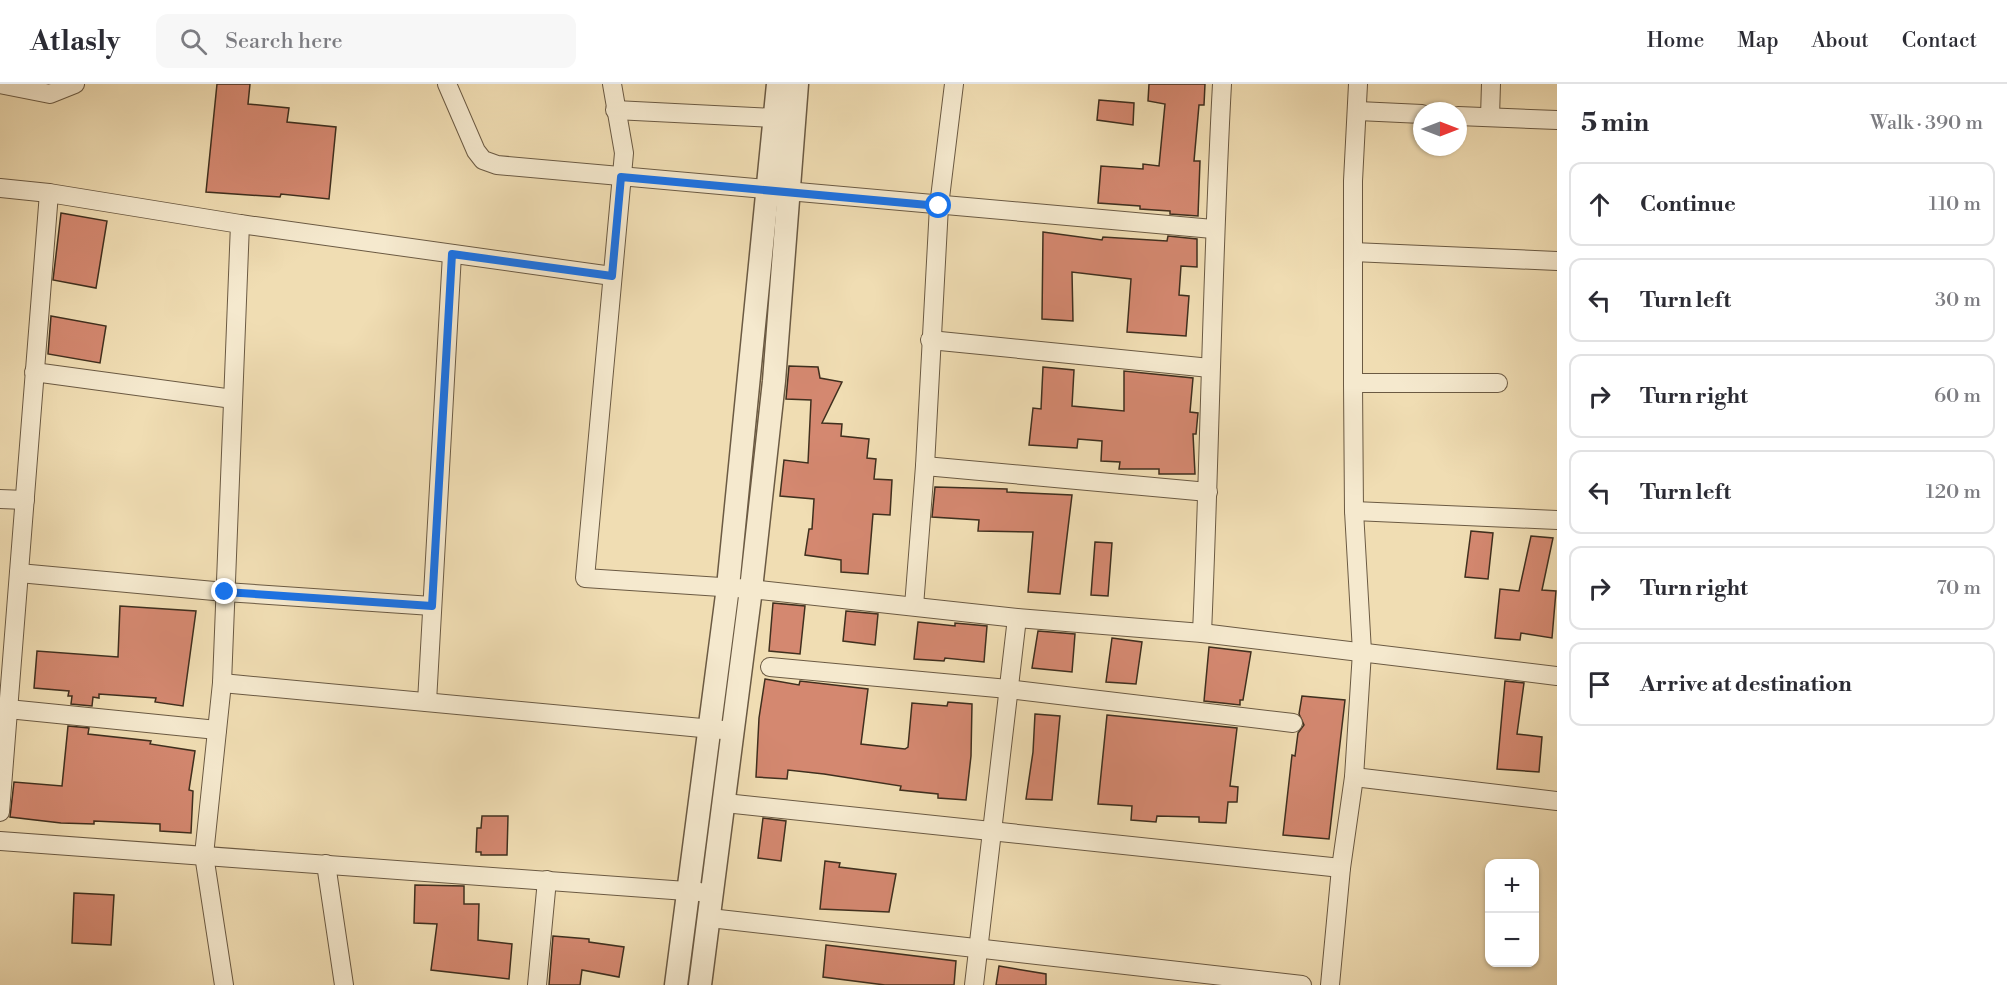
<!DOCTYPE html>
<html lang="en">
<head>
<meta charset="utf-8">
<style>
	:root { --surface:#fff; --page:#f7f7f7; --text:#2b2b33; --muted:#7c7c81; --line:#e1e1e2 }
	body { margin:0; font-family:"Libre Bodoni",serif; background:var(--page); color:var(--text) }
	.controls { position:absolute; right:18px; bottom:18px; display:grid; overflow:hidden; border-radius:12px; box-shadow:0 2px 4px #0004 }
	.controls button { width:54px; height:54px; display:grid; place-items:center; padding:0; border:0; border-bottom:2px solid var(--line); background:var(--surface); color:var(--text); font:30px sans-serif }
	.compass { position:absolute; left:1413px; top:18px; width:54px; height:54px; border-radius:50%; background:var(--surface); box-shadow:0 2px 4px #0004; rotate:90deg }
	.stop { position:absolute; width:18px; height:18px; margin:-14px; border:4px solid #1a73e8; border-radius:50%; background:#fff }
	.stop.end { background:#1a73e8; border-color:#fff; box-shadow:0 2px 6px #0008 }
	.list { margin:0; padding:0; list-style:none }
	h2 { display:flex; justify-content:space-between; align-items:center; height:78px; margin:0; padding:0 24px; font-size:26px }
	h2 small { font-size:20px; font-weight:400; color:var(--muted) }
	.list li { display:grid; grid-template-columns:39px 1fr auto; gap:18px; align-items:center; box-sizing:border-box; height:84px; margin:0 12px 12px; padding:0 12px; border:2px solid var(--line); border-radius:12px }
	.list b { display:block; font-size:22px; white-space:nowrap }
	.list em { font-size:20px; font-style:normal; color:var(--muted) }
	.icon { flex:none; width:33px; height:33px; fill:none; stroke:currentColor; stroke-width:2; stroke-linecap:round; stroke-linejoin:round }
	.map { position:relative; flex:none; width:1557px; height:901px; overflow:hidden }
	header { display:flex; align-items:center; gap:36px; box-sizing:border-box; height:84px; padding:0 30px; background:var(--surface); border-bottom:2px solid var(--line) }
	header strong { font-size:28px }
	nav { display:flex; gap:33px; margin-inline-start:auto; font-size:21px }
	.search { width:420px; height:54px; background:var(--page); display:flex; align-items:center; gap:15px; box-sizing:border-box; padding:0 21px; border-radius:12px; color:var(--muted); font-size:22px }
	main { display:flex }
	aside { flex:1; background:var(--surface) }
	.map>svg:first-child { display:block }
	.building { fill:#d48870; stroke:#3f2f1e; stroke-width:1.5 }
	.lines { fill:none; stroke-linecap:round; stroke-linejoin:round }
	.minor-casing { stroke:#6b5a43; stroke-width:20 }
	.tertiary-casing { stroke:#6b5a43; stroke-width:25 }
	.minor { stroke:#f5e9ce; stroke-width:18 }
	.tertiary { stroke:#f5e9ce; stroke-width:22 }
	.route { stroke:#1a73e8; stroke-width:8 }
</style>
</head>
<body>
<header>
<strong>Atlasly</strong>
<div class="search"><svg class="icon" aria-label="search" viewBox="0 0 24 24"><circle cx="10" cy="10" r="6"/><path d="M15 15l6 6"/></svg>Search here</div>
<nav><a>Home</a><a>Map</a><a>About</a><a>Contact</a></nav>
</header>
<main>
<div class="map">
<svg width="1557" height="901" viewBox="0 0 1557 901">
	<rect width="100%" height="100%" fill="#f0ddb3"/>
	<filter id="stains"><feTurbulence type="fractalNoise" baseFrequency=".00333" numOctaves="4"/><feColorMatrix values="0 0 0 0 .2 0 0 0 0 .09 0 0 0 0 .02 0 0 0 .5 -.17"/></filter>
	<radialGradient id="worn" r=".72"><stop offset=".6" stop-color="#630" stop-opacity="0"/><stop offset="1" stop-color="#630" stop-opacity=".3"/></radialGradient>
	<!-- building -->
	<g class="building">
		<path d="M217,0H250L248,20L289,24L287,38L336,43L329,115L281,110L280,113L206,108Z"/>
		<path d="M1149,0H1205L1204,21H1199L1194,77H1200L1198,132L1170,130V127L1140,125V122L1098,119L1101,82L1143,85V80L1159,82L1165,20L1148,17Z"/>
		<path d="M1099,16L1134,19L1133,41L1097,36Z"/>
		<path d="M61,129L107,137L96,204L53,196Z"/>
		<path d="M1043,148L1102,156L1103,153L1167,157L1168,152L1197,155V183L1181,182L1179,211L1189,212L1186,252L1127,248L1131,195L1072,188L1073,237L1042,235Z"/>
		<path d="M51,232L106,242L100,279L48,270Z"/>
		<path d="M789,282L818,283L820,294L842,298L822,339L842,340L841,352L869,355L867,374L876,375L874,395L892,396L890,431L873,430L868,490L841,488V476L805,471L809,445H812L814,415L780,412L784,376L808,379L811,316L786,315Z"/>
		<path d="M1043,283L1074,286L1072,322L1124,327V287L1193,294L1190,328L1198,329L1196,350H1193L1195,390H1159V385H1119L1120,378L1101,377L1102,357L1078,355L1077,364L1029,361L1033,324L1041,325Z"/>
		<path d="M935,403L1007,405V408L1072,411L1060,510L1028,508L1033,448L978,447L979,436L932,433Z"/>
		<path d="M1471,447L1493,449L1488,495L1465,493Z"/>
		<path d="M1531,452L1553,454L1542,506L1556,507L1552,554L1521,549L1520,556L1495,554L1500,505L1519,507Z"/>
		<path d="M1095,458L1112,459L1108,512L1091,511Z"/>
		<path d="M773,519L805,522L800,570L769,567Z"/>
		<path d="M120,522L196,527L183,622L155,618L156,614L99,610V614L93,613L92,622L71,620L72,612H68L69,607L34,604L37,567L118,573Z"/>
		<path d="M846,527L878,530L875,561L843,557Z"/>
		<path d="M918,538L955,542V539L987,542L984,578L945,574L944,577L914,575Z"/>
		<path d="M1038,547L1075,550L1072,588L1032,584Z"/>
		<path d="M1112,554L1142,558L1136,600L1106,598Z"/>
		<path d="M1209,563L1251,568L1243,616H1240V621L1204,617Z"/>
		<path d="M765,595L799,601L800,597L868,605L861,660L905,665L908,663L912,619L947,622L948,618L972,620L971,672L966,716L938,714V710L900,706L901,702L824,690L788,686L787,695L756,693L759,634Z"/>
		<path d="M1505,597L1524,599L1517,650L1542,653L1539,688L1497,685Z"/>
		<path d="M1302,612L1345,616L1329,755L1283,751L1292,671L1295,672L1298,649L1304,641L1299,630Z"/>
		<path d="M1035,630L1060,632L1052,716L1026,715L1033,668Z"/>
		<path d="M1107,631L1237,644L1230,702L1238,703L1237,718H1228L1226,739L1199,738V733L1157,732L1156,738L1131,736L1132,722L1098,720Z"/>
		<path d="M68,642L89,644L88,650L151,657L150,660L195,667L189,706L193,707L191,749L160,747V740L94,737V740L61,739L10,733L14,698L62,702Z"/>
		<path d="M482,732H508L507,771H481V768H476L477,744H481Z"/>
		<path d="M763,734L786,737L781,777L758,774Z"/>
		<path d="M825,777L840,779L839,783L896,790L889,828L820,825Z"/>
		<path d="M415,801L464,802V820H479L478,856L512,860L509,895L431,886L437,840L414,839Z"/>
		<path d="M74,809L114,811L111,861L72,859Z"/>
		<path d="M553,852L589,855V858L624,863L619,893L582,886L580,901H549Z"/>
		<path d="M826,861L956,877L954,901H885L823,893Z"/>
		<path d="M999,882L1046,890V901H996Z"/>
	</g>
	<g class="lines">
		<defs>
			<g id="minor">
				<path d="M0,0L50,10L75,0"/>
				<path d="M447,0L476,67L483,76L497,81L1213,145"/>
				<path d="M612,0L624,69L585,494L751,505L1017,534L1202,549L1557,592"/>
				<path d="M615,26L776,34"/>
				<path d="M1358,27L1422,30"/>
				<path d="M1458,32L1557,36"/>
				<path d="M1490,33L1491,0"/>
				<path d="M0,104L49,109L240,140L222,599L204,771L224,901"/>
				<path d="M240,140L612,192"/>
				<path d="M1353,168L1557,177"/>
				<path d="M930,256L1210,284"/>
				<path d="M34,288L233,315"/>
				<path d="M1353,299H1498"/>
				<path d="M925,382L1208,408"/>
				<path d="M0,415L25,416"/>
				<path d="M1354,427L1557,436"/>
				<path d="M19,489L225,508L432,522"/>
				<path d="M914,522L925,382L939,122L954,0"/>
				<path d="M1202,549C1210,366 1212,183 1222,0"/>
				<path d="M770,583L1008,605L1293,639"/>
				<path d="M222,599L723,646"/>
				<path d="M427,618L452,170"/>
				<path d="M8,625L217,646"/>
				<path d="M1354,693L1557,717"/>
				<path d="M725,719L1341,784"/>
				<path d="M0,728L49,109"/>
				<path d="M0,757L700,808"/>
				<path d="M326,780L344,901"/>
				<path d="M710,834L1302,901"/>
				<path d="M537,901L547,796"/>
				<path d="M974,901L1017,534"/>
				<path d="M1330,901L1341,784L1354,693L1362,568L1354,427L1353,299V97L1358,0"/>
			</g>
			<g id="tertiary">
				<path d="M676,901L728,503L778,0"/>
				<path d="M700,901L751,505L774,297L797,0"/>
			</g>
		</defs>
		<!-- minor casing -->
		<use href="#minor" class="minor-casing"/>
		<!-- tertiary casing -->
		<use href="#tertiary" class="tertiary-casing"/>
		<!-- minor -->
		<use href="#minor" class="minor"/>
		<!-- tertiary -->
		<use href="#tertiary" class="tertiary"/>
	</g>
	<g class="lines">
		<!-- route -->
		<path class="route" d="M225,508L432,522L452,170L612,192L621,93L939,122"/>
	</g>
	<rect width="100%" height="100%" filter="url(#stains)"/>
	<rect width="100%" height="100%" fill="url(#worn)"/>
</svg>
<div class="controls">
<button>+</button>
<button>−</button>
</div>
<svg class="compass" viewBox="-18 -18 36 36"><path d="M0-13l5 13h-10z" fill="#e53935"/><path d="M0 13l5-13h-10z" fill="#7c7c81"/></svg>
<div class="stop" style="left:939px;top:122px"></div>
<div class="stop end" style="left:225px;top:508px"></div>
</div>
<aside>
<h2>5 min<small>Walk · 390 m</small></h2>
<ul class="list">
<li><svg class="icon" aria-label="ahead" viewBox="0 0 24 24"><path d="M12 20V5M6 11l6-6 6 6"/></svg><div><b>Continue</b></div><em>110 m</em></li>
<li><svg class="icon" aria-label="left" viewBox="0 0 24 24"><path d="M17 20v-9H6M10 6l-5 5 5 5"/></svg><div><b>Turn left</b></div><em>30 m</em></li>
<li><svg class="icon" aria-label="right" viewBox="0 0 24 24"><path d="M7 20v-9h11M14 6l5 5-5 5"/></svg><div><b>Turn right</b></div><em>60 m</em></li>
<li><svg class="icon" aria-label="left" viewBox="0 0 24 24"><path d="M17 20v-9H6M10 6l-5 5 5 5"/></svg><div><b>Turn left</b></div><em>120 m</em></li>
<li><svg class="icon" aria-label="right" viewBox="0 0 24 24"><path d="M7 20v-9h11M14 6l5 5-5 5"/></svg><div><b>Turn right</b></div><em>70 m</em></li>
<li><svg class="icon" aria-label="arrive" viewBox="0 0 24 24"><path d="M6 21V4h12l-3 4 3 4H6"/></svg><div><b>Arrive at destination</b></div></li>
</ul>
</aside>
</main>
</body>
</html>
